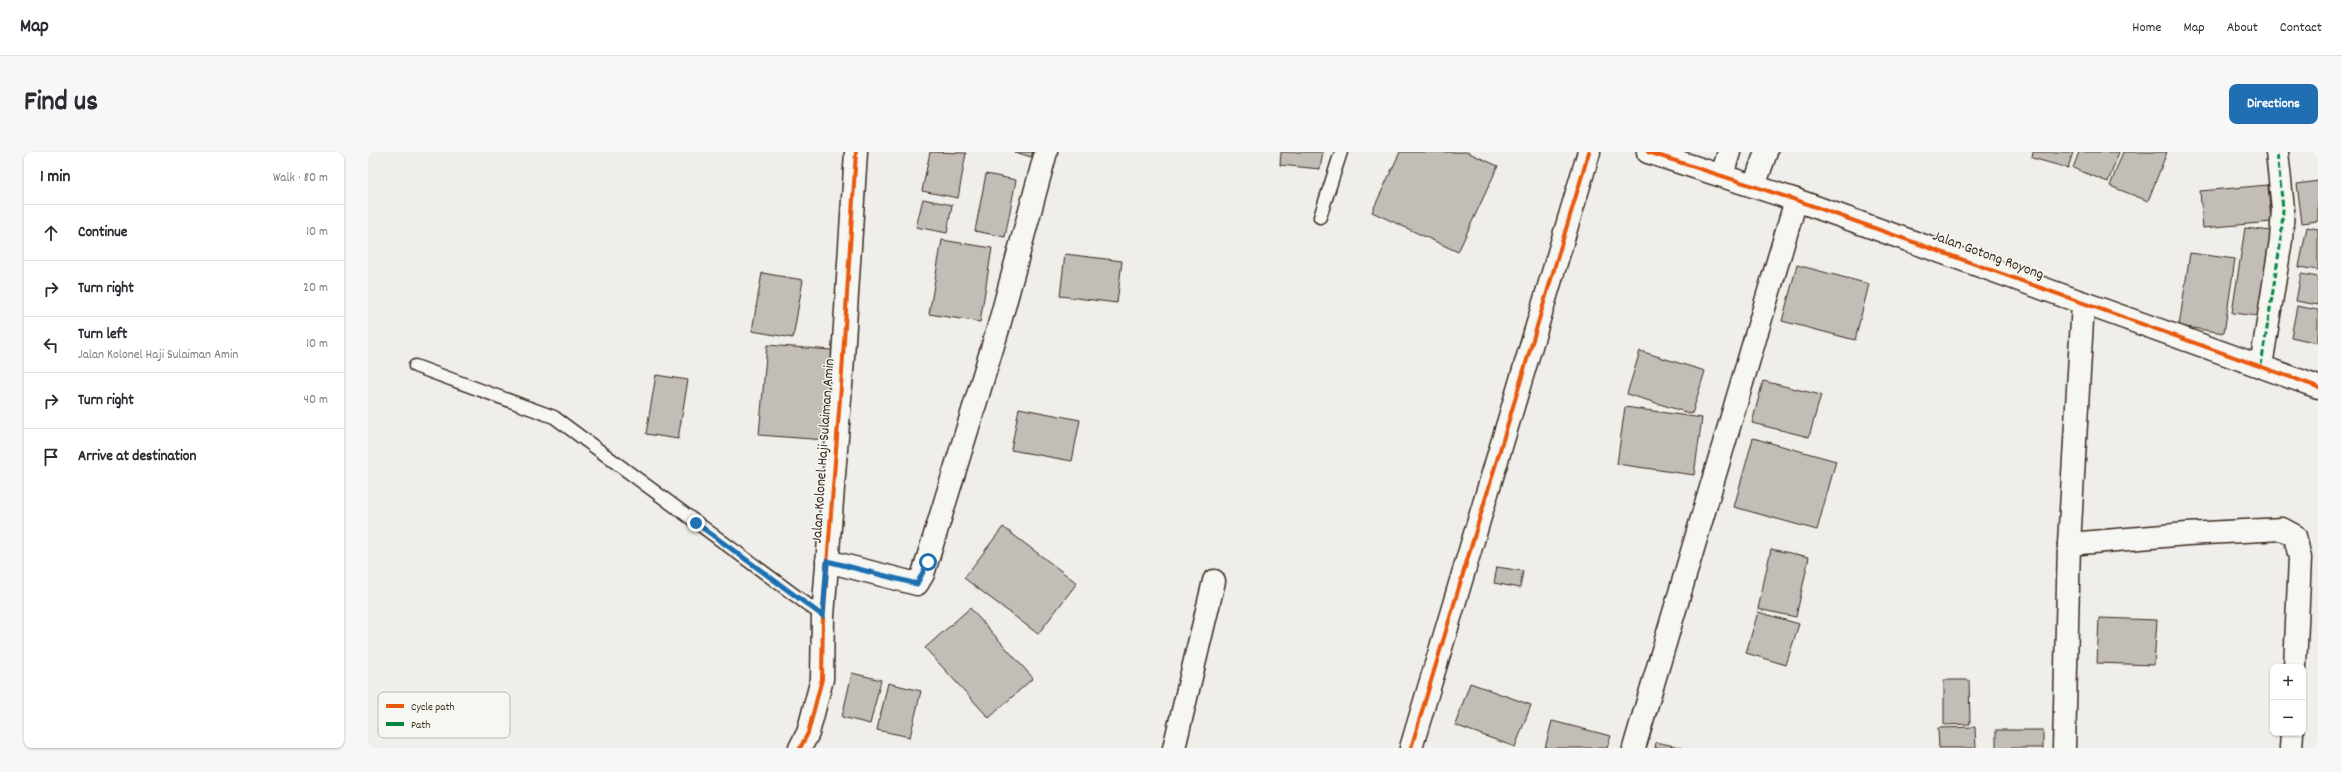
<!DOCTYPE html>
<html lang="en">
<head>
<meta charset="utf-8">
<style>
	:root { --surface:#fff; --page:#f7f7f7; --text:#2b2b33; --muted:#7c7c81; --line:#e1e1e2; --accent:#1f6fb2 }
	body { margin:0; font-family:Dekko,sans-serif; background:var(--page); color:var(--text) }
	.controls { position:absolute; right:12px; bottom:12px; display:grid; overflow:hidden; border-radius:8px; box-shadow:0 1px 3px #0004 }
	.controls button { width:36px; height:36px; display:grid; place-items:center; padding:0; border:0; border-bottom:1px solid var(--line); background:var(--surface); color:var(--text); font:20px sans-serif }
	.stop { position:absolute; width:12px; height:12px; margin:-9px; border:3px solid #1f6fb2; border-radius:50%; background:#fff }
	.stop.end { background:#1f6fb2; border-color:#fff; box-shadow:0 1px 4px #0008 }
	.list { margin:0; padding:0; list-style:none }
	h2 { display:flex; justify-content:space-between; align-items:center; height:52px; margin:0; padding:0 16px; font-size:17px }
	h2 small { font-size:13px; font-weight:400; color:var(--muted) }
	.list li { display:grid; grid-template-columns:26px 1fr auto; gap:12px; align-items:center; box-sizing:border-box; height:56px; padding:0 16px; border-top:1px solid var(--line) }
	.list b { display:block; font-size:15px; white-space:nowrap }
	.list p { margin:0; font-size:13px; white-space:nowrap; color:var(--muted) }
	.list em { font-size:13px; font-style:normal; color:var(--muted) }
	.icon { flex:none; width:22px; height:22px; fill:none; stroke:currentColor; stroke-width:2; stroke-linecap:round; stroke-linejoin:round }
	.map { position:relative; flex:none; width:1950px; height:596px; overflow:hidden; border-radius:8px }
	header { display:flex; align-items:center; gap:24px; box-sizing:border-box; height:56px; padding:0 20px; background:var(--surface); border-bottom:1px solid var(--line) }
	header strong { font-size:19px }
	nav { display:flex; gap:22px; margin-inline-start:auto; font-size:14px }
	.intro { display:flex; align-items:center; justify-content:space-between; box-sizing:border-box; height:96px; padding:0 24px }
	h1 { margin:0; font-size:28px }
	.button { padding:10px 18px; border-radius:8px; background:var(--accent); color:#fff; font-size:14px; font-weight:700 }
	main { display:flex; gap:24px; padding:0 24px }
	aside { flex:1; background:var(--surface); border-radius:8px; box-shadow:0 1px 3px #0004 }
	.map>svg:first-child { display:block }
	.building { fill:#c2bdb7; stroke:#3b2a1e }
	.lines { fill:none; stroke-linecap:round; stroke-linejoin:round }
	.lane-casing { stroke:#3b2a1e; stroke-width:15 }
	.street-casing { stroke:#3b2a1e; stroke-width:25 }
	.secondary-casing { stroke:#3b2a1e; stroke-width:25 }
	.lane { stroke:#f6f6f2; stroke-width:12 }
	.street { stroke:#f6f6f2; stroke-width:22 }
	.secondary { stroke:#f6f6f2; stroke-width:22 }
	.quiet { stroke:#00873e; stroke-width:3; stroke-dasharray:6 3; stroke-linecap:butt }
	.cycleway-casing { stroke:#f6f6f2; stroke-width:6 }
	.cycleway { stroke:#e8590c; stroke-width:4 }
	.route { stroke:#1f6fb2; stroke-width:5 }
	.labels { text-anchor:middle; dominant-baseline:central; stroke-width:3; stroke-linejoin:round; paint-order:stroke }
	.street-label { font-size:15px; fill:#3b2a1e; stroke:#f6f6f2 }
	.key { fill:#f6f6f2; stroke:#beb9b2; stroke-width:1 }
	.key-label { font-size:11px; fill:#3b2a1e }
</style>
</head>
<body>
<header>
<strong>Map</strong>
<nav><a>Home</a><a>Map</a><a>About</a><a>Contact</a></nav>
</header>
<div class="intro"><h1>Find us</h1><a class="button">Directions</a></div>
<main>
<aside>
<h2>1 min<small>Walk · 80 m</small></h2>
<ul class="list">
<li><svg class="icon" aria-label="ahead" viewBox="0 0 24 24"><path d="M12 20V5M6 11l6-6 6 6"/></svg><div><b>Continue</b></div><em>10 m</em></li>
<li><svg class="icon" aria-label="right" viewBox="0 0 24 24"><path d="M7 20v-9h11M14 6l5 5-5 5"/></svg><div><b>Turn right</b></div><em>20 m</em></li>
<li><svg class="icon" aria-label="left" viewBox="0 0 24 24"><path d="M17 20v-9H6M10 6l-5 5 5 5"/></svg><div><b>Turn left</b><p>Jalan Kolonel Haji Sulaiman Amin</p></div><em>10 m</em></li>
<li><svg class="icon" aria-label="right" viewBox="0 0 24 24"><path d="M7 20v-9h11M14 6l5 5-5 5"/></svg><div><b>Turn right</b></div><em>40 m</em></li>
<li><svg class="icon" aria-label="arrive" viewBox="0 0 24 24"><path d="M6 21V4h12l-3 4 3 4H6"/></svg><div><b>Arrive at destination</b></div></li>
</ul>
</aside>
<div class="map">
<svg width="1950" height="596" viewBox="0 0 1950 596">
	<rect width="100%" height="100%" fill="#efeeea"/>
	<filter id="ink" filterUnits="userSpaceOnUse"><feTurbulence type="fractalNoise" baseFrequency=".025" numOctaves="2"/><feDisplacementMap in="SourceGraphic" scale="8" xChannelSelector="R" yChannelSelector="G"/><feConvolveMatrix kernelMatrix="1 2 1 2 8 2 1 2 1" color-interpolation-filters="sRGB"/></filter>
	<g filter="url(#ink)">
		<!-- building -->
		<g class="building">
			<path d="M562,0L598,1L590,46L554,39Z"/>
			<path d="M647,0H665L663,5Z"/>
			<path d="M913,0H955L952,17L912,13Z"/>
			<path d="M1032,0H1099L1130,14L1090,100L1004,60Z"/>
			<path d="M1665,0H1705L1700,16L1664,6Z"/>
			<path d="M1711,0H1751L1740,30L1705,16Z"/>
			<path d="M1755,0H1799L1780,49L1742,34Z"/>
			<path d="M618,22L648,28L637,85L607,79Z"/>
			<path d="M1950,29V69L1934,71L1929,32Z"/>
			<path d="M1900,33L1903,70L1835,76L1832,39Z"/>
			<path d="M555,47L584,53L579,81L548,75Z"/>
			<path d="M1939,75L1950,77V118L1931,115Z"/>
			<path d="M1877,76L1903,79L1890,164L1864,161Z"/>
			<path d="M574,88L624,96L612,170L561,162Z"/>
			<path d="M1822,101L1867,107L1856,181L1811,174Z"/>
			<path d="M697,102L754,109L749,151L692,144Z"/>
			<path d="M1429,113L1501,132L1487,188L1414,169Z"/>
			<path d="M394,121L435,128L425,186L384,179Z"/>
			<path d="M1933,122L1950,125V153L1928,149Z"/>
			<path d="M1929,154L1950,158V191L1923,185Z"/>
			<path d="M399,193L464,198L457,288L391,283Z"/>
			<path d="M1272,199L1337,219L1324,262L1259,242Z"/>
			<path d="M288,223L320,228L310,287L278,282Z"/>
			<path d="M1395,229L1453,243L1441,285L1384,271Z"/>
			<path d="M1257,255L1334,266L1326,323L1249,312Z"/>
			<path d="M651,256L712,268L704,309L643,298Z"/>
			<path d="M1385,286L1468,309L1449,378L1366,355Z"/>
			<path d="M635,375L709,431L670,482L596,426Z"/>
			<path d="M1403,397L1441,405L1428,465L1390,457Z"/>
			<path d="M1129,415L1155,419L1152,436L1126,431Z"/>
			<path d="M602,456L665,526L621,566L557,496Z"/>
			<path d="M1390,460L1431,472L1418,513L1378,501Z"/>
			<path d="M1731,466L1789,468L1786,513L1729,511Z"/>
			<path d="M484,521L513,528L502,572L474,565Z"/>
			<path d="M1576,528H1601L1602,572L1576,573Z"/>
			<path d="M520,531L553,539L542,585L509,578Z"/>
			<path d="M1102,531L1163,553L1147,595L1087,573Z"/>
			<path d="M1184,569L1243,584L1239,596H1177Z"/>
			<path d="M1607,575L1608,596H1571L1570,576Z"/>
			<rect x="1628" y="578" width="47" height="18"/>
			<path d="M1288,590L1315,596H1287Z"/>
		</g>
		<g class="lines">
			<defs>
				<g id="lane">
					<path d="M952,65L973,0"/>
					<path d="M47,214L186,265L455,464"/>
				</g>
				<g id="street">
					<path d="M1280,0L1428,48L1950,235"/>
					<path d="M1354,23L1361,0"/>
					<path d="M1386,34L1398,0"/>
					<path d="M1893,214L1913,88L1915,57L1909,0"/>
					<path d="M1701,392L1819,382L1914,377L1927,384L1932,406L1927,515"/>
					<path d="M459,409L549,432L555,422L630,177L678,0"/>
					<path d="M806,596L846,429"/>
					<path d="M1043,596L1221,0"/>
					<path d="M1266,596L1428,48"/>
					<path d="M1696,596L1701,392L1715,151"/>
					<path d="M1923,596L1924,581"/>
				</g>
				<path id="secondary" d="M432,596L440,581L454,527L455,464L474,221L488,0"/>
			</defs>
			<!-- lane casing -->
			<use href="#lane" class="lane-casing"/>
			<!-- street casing -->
			<use href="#street" class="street-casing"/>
			<!-- secondary casing -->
			<use href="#secondary" class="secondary-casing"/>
			<!-- lane -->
			<use href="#lane" class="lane"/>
			<!-- street -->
			<use href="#street" class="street"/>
			<!-- secondary -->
			<use href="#secondary" class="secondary"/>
			<!-- quiet -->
			<path class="quiet" d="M1893,214L1913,88L1915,57L1909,0"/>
			<defs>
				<g id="cycleway">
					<path d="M1280,0L1428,48L1950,235"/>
					<path d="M432,596L440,581L454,527L455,464L474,221L488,0"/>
					<path d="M1043,596L1221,0"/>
				</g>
			</defs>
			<!-- cycleway casing -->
			<use href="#cycleway" class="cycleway-casing"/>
			<!-- cycleway -->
			<use href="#cycleway" class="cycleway"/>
		</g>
	</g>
	<g class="lines" filter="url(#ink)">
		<!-- route -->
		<path class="route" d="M328,371L455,464L459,409L549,432L560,410"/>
	</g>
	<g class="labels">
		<!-- street labels -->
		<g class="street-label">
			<text transform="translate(1620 104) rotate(20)">Jalan Gotong Royong</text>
			<text transform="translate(456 299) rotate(-86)">Jalan Kolonel Haji Sulaiman Amin</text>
		</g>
	</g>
	<!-- legend -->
	<rect x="10" y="540" width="132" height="46" rx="6" class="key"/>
	<rect x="18" y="552" width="18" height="4" fill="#e8590c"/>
	<rect x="18" y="570" width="18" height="4" fill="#00873e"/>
	<g class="key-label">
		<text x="43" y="558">Cycle path</text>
		<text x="43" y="576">Path</text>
	</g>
</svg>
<div class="controls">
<button>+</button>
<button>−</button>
</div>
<div class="stop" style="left:560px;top:410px"></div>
<div class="stop end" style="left:328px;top:371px"></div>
</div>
</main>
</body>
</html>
